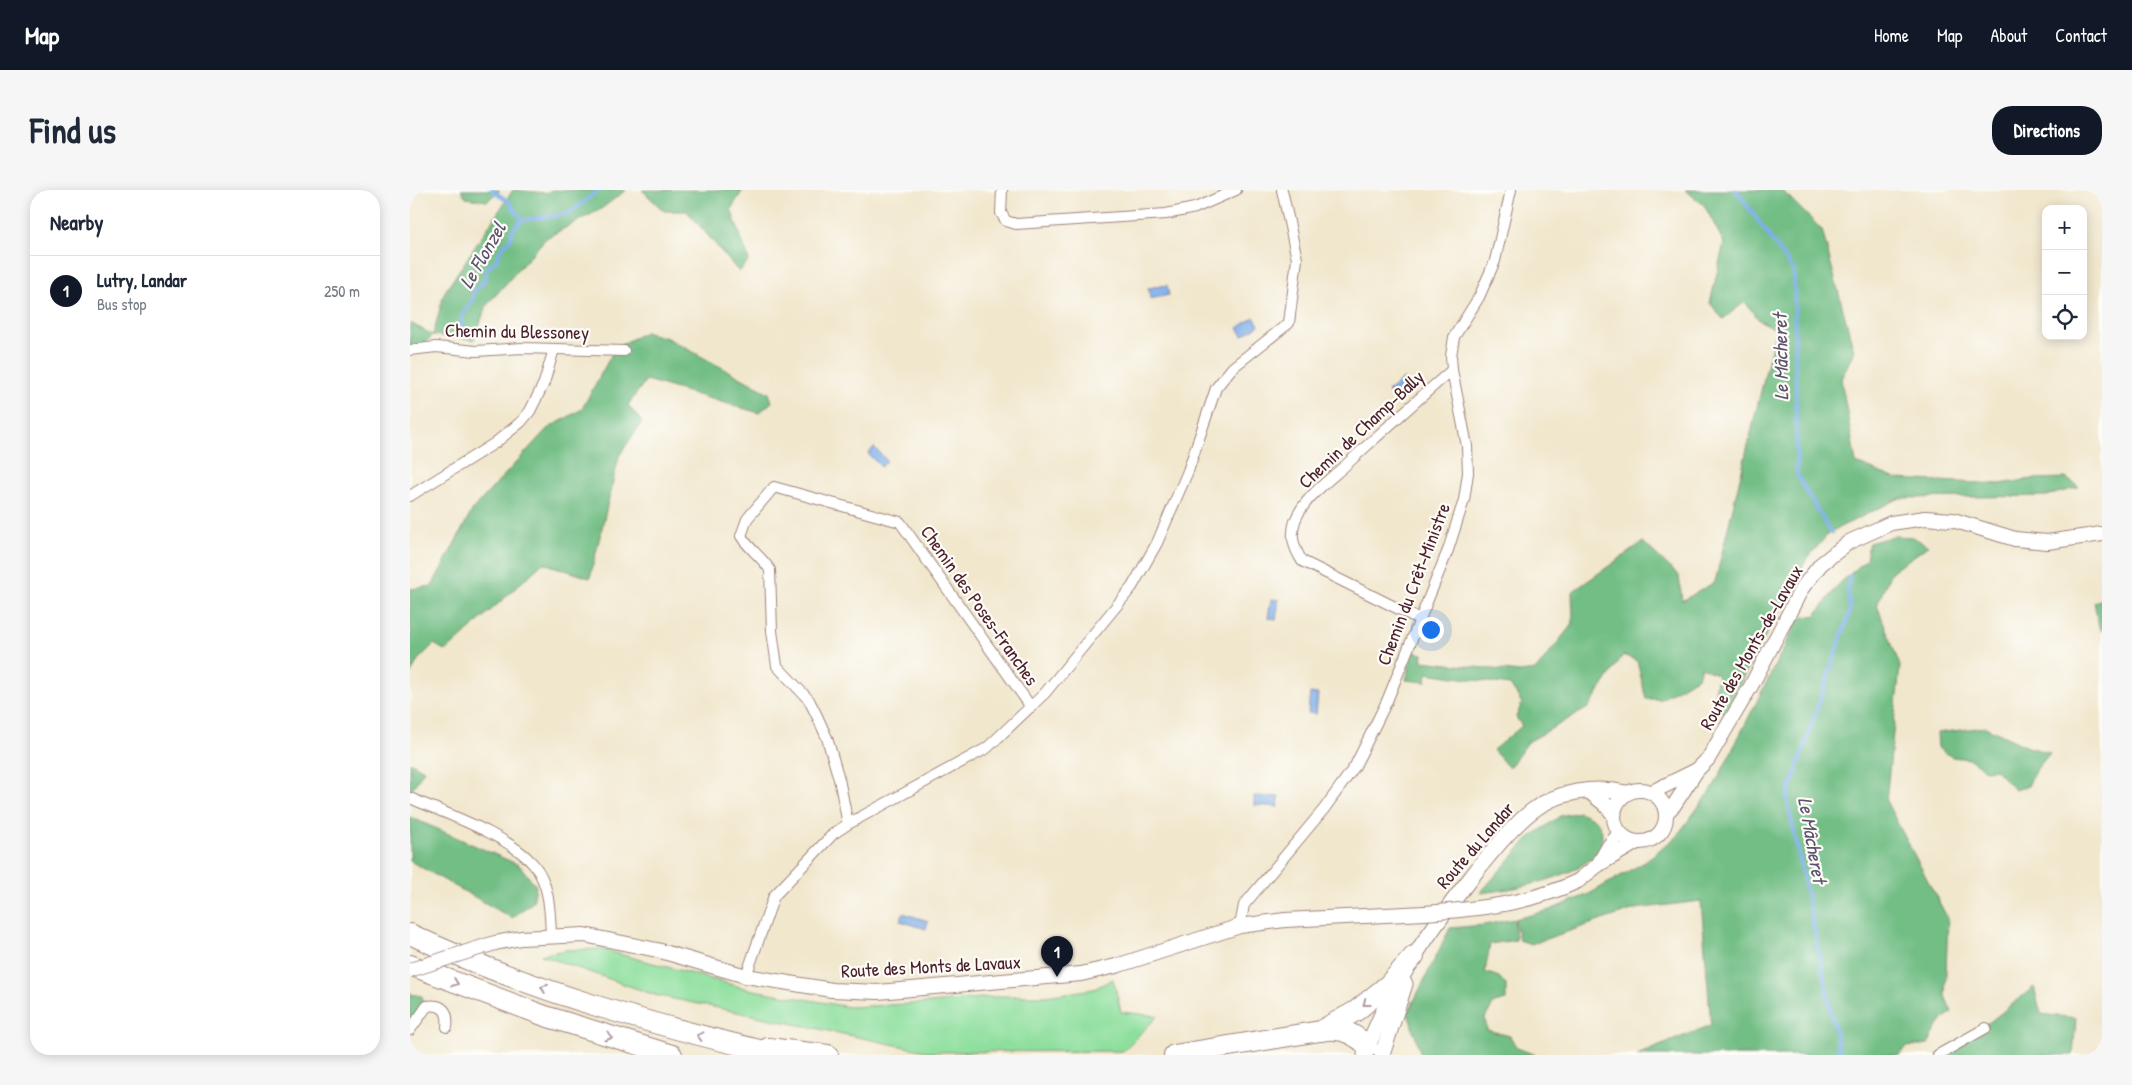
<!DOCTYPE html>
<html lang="en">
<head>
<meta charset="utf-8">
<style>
	:root { --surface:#fff; --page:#f6f6f7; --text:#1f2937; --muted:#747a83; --line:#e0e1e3; --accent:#111827 }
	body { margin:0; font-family:"Patrick Hand",sans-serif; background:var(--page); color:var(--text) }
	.controls { position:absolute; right:15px; top:15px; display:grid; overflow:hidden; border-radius:10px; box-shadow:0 2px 12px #0003 }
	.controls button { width:45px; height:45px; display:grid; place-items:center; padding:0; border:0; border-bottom:1px solid var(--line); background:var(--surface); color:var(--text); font:25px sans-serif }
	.you { position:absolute; left:1020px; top:439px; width:18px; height:18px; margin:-12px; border:4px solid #fff; border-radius:50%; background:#1a73e8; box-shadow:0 0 0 8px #1a73e833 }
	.badge { display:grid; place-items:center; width:32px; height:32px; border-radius:50%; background:var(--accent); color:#fff; font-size:16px; font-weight:700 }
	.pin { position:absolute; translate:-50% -41px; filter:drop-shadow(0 1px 2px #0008) }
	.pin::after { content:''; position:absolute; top:26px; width:18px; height:15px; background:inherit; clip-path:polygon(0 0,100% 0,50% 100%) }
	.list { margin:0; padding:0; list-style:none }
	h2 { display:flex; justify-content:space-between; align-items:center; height:65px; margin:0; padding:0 20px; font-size:21px }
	h2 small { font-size:16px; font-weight:400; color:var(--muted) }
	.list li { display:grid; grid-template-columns:32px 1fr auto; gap:15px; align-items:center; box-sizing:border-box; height:70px; padding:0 20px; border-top:1px solid var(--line) }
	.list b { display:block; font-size:19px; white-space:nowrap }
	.list p { margin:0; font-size:16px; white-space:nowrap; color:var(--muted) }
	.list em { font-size:16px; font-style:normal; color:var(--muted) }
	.icon { flex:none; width:28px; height:28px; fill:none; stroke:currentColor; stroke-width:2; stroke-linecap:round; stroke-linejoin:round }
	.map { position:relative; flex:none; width:1692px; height:865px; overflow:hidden; border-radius:20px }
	header { display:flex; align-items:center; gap:30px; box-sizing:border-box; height:70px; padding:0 25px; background:var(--accent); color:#fff }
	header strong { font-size:24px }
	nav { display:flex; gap:28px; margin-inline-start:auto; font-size:18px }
	.intro { display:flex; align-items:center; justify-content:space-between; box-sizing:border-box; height:120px; padding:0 30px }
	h1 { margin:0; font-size:35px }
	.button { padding:12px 22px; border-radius:20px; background:var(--accent); color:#fff; font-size:18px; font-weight:700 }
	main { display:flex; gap:30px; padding:0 30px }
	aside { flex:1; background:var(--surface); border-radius:20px; box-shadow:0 2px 12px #0003 }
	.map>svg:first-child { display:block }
	.green { fill:#8edf9e; stroke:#6c7f64 }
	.forest { fill:#72be85; stroke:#5e6e58 }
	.water { fill:#7eaee9; stroke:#64668a }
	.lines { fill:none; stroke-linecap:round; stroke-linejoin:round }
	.stream { stroke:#7eaee9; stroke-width:4 }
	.minor-casing { stroke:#9e837c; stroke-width:12 }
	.tertiary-casing { stroke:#9e837c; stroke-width:16 }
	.secondary-casing { stroke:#9e837c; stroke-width:17 }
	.motorway-casing { stroke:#9e837c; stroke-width:22 }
	.minor { stroke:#fff; stroke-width:10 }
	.tertiary { stroke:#fff; stroke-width:14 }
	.secondary { stroke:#fff; stroke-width:15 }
	.motorway { stroke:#fff; stroke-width:20 }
	.tertiary-bridge-casing { stroke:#9e837c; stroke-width:16; stroke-linecap:butt }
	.tertiary-bridge { stroke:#fff; stroke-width:14 }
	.oneway { stroke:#ae9aa0 }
	.labels { text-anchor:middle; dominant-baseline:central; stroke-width:4.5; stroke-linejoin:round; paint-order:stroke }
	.street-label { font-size:19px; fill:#4a1f2b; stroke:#fdfcf7 }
	.water-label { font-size:20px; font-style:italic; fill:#5c516e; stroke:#fdfcf7 }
</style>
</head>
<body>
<header>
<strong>Map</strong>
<nav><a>Home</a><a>Map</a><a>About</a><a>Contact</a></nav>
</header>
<div class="intro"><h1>Find us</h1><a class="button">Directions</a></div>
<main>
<aside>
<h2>Nearby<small></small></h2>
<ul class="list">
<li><span class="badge">1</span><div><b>Lutry, Landar</b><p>Bus stop</p></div><em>250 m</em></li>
</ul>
</aside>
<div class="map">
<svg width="1692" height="865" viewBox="0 0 1692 865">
	<rect width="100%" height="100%" fill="#fdfcf7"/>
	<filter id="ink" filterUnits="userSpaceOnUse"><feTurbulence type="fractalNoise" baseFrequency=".02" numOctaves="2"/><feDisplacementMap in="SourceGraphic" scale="10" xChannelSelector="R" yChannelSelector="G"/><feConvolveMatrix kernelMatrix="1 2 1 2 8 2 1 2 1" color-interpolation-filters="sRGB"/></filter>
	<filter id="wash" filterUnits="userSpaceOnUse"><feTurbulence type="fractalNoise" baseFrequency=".0096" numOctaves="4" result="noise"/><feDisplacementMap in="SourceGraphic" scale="20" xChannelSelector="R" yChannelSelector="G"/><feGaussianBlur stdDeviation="1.12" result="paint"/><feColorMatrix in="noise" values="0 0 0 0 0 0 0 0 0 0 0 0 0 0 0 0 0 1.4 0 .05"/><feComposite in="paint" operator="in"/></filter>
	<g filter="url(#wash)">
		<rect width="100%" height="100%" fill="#f1e7cd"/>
		<!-- green -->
		<path class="green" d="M191,759L338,799L439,817L520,813L592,806H636L684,799L703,789L711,822L748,826L713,861L520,862L245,805L131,765L155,760Z"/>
		<!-- forest -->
		<g class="forest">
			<path d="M51,0H90L77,11L56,8Z"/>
			<path d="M103,0L137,3L141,0H216L191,19L136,48L76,116L64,150L23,145L4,163L0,162V133L23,145L34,103Z"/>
			<path d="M232,0H333L321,19L339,70L329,82L277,21H254Z"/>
			<path d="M1275,0H1372L1412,40L1444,161L1431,189L1446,273L1486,289L1590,294L1622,289L1656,288L1669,297L1637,306L1490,308L1420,342L1396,370L1314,523L1303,511L1308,485L1291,477L1288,487L1251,509H1236L1227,471L1213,465L1178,518L1118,552L1099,578L1083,560L1112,536L1106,527L1112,513L1100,495L1017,483L1016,492L996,490L1003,462L1013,464L1012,471L1110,482L1126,480L1163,433L1162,402L1233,352L1269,386L1272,411L1305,392L1366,139L1349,130L1335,112L1313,129L1300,113L1314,53L1294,15Z"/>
			<path d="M235,142L257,148L359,203L362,212L349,223L236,190L218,215L232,232L209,266L180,388L133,373L36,461L24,454L8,470L0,485V447L2,441L0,440V399L22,396L63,319L137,239L172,219L205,158Z"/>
			<path d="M1484,346L1503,347L1518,356L1481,382L1467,415L1490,476L1476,611L1538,729L1535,806L1542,822L1531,831L1518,854L1497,857L1489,865H1227L1301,835L1291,711L1225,719L1121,754L1109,750L1105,729L1140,720L1179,704L1233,673L1266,647L1304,596L1389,428L1406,425L1430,393L1456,370L1459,353Z"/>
			<path d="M1692,409V441L1689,437L1684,412Z"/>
			<path d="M1575,537L1618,557L1640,563L1625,581L1618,596L1605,600L1585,579L1575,580L1560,569L1542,567L1528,558L1527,543Z"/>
			<path d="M0,572L14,580L1,601L0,600Z"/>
			<path d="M1169,622C1180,626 1192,631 1192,645C1194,686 1099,700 1070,703L1118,649L1150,626Z"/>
			<path d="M0,627L109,675L126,696L123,712L102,728L0,671Z"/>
			<path d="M1104,729L1106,750L1080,754L1075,782L1089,787L1096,795V810L1084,813L1075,828L1077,840L1100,846L1107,858L1126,865H1011L998,823L1040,738L1074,735Z"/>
			<path d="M1624,797L1631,824L1666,828L1663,865H1527L1581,831Z"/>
			<path d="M0,804L12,806L14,813L0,833Z"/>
		</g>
		<!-- water -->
		<g class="water">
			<path d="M757,95L759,105L740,109L738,98Z"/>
			<path d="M844,127L849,135L833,146L828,138Z"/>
			<path d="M994,189L1000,196L984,209L978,201Z"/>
			<path d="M464,257L477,271L471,277L458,264Z"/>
			<path d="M861,409L869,410L866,429L858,428Z"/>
			<path d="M900,503L908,504L906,524L898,523Z"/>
			<path d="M844,606L869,607L868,617L844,615Z"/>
			<path d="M493,723L518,731L516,739L490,731Z"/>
		</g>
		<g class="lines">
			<!-- stream -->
			<g class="stream">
				<path d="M82,0L99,12L112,30"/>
				<path d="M1326,0L1384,81L1387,285L1421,343"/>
				<path d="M52,140V125L62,111L64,101L74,91L78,77L86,71L92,57L100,50L103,39L112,30L158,24L189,0"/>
				<path d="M1430,865L1377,608L1440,421L1438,401L1440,386"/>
			</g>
		</g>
	</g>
	<g filter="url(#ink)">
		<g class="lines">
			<defs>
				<g id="minor">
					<path d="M592,0L591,23L596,31L606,34L756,24L785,18L826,0"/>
					<path d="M0,160L26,157L66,161L112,158L214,161"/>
					<path d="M0,306L85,253L111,232L120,221L134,193L144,159"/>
					<path d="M1011,430L892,371C884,358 880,347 885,331C894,307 921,289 939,272C973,241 1007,210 1042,180"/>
					<path d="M0,608C36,624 99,645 124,675C140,694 140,723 141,745"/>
					<path d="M438,634L429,589L417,548L407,526L399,510L367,476L362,441L360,380C352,367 339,359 331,346L337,329L364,297L490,332L621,517"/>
					<path d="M830,736L834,715L914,619L945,576L977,511L1038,360L1054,310L1058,283L1057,256L1042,180L1041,166L1044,147L1069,107L1085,71L1101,0"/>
					<path d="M336,786L364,706L423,644L438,634L577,558L635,503L722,397L747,353L778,281L806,198L822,178L879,133L887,69L872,0"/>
					<path d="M0,840L17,816C33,813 39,822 37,837"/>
					<path d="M1528,865L1576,838"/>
				</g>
				<g id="tertiary">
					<circle cx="1230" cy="626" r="26"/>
					<path d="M1242,602L1287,580"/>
					<path d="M1256,623L1264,615L1287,580L1298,569L1341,496L1392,398L1411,374L1439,352L1481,333L1515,328L1543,330L1605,349L1637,352L1692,344"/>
					<path d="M1188,675L1199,656L1210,643"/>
					<path d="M1168,691L1188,675L1227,652"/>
					<path d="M85,753L111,748L174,745L247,760L336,786L422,800L468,802L671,784L706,776L830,736L875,730L1015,723"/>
				</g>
				<g id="secondary">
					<path d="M1179,601L1194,613L1204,624"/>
					<path d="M955,865C978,799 1018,743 1060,689C1077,667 1100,638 1122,621C1147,601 1186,596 1216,603"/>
					<path d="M972,865L995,794"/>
				</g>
				<g id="motorway">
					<path d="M0,744C118,800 245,836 371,865"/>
					<path d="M0,775L135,826L262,865"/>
					<path d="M911,841C930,837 945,843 958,857"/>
					<path d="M358,858L418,865"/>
					<path d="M764,865L910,841L946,821L978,795L1004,766"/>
				</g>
			</defs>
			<!-- minor casing -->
			<use href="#minor" class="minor-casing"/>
			<!-- tertiary casing -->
			<use href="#tertiary" class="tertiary-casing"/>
			<!-- secondary casing -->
			<use href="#secondary" class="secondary-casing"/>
			<!-- motorway casing -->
			<use href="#motorway" class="motorway-casing"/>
			<!-- minor -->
			<use href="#minor" class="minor"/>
			<!-- tertiary -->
			<use href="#tertiary" class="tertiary"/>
			<!-- secondary -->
			<use href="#secondary" class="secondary"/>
			<!-- motorway -->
			<use href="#motorway" class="motorway"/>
			<defs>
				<g id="tertiary-bridge">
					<path d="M1015,723C1068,719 1120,714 1168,691"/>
					<path d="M0,780L85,753"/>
				</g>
			</defs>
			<!-- tertiary-bridge casing -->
			<use href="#tertiary-bridge" class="tertiary-bridge-casing"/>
			<!-- tertiary-bridge -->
			<use href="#tertiary-bridge" class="tertiary-bridge"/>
		</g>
		<!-- one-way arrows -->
		<defs><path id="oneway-chevron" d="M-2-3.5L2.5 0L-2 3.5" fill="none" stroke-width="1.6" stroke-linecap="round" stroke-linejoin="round" transform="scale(1.25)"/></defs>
		<g class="oneway">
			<use href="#oneway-chevron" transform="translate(45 793) rotate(21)"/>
			<use href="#oneway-chevron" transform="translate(134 798) rotate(-159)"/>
			<use href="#oneway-chevron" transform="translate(956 813) rotate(142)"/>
			<use href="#oneway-chevron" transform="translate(290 846) rotate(-166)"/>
			<use href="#oneway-chevron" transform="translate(199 847) rotate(17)"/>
		</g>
	</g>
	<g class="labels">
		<!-- street labels -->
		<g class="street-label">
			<text transform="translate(107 141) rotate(1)">Chemin du Blessoney</text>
			<text transform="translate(951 239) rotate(-43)">Chemin de Champ-Bally</text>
			<text transform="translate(1003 394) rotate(-69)">Chemin du Crêt-Ministre</text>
			<text transform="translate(570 415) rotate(55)">Chemin des Poses-Franches</text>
			<text transform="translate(1341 457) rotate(-60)">Route des Monts-de-Lavaux</text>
			<text transform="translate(1065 655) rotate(-49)">Route du Landar</text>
			<text transform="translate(521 776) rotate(-3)">Route des Monts de Lavaux</text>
		</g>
		<!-- water labels -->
		<g class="water-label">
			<text transform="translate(72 65) rotate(-60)">Le Flonzel</text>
			<text transform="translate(1370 167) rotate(-91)">Le Mâcheret</text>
			<text transform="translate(1403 650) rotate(80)">Le Mâcheret</text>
		</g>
	</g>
</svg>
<div class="controls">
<button>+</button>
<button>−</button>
<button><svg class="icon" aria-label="locate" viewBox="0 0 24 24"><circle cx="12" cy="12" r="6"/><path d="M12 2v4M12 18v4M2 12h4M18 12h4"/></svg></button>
</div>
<div class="you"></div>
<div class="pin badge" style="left:647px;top:787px">1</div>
</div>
</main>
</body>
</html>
